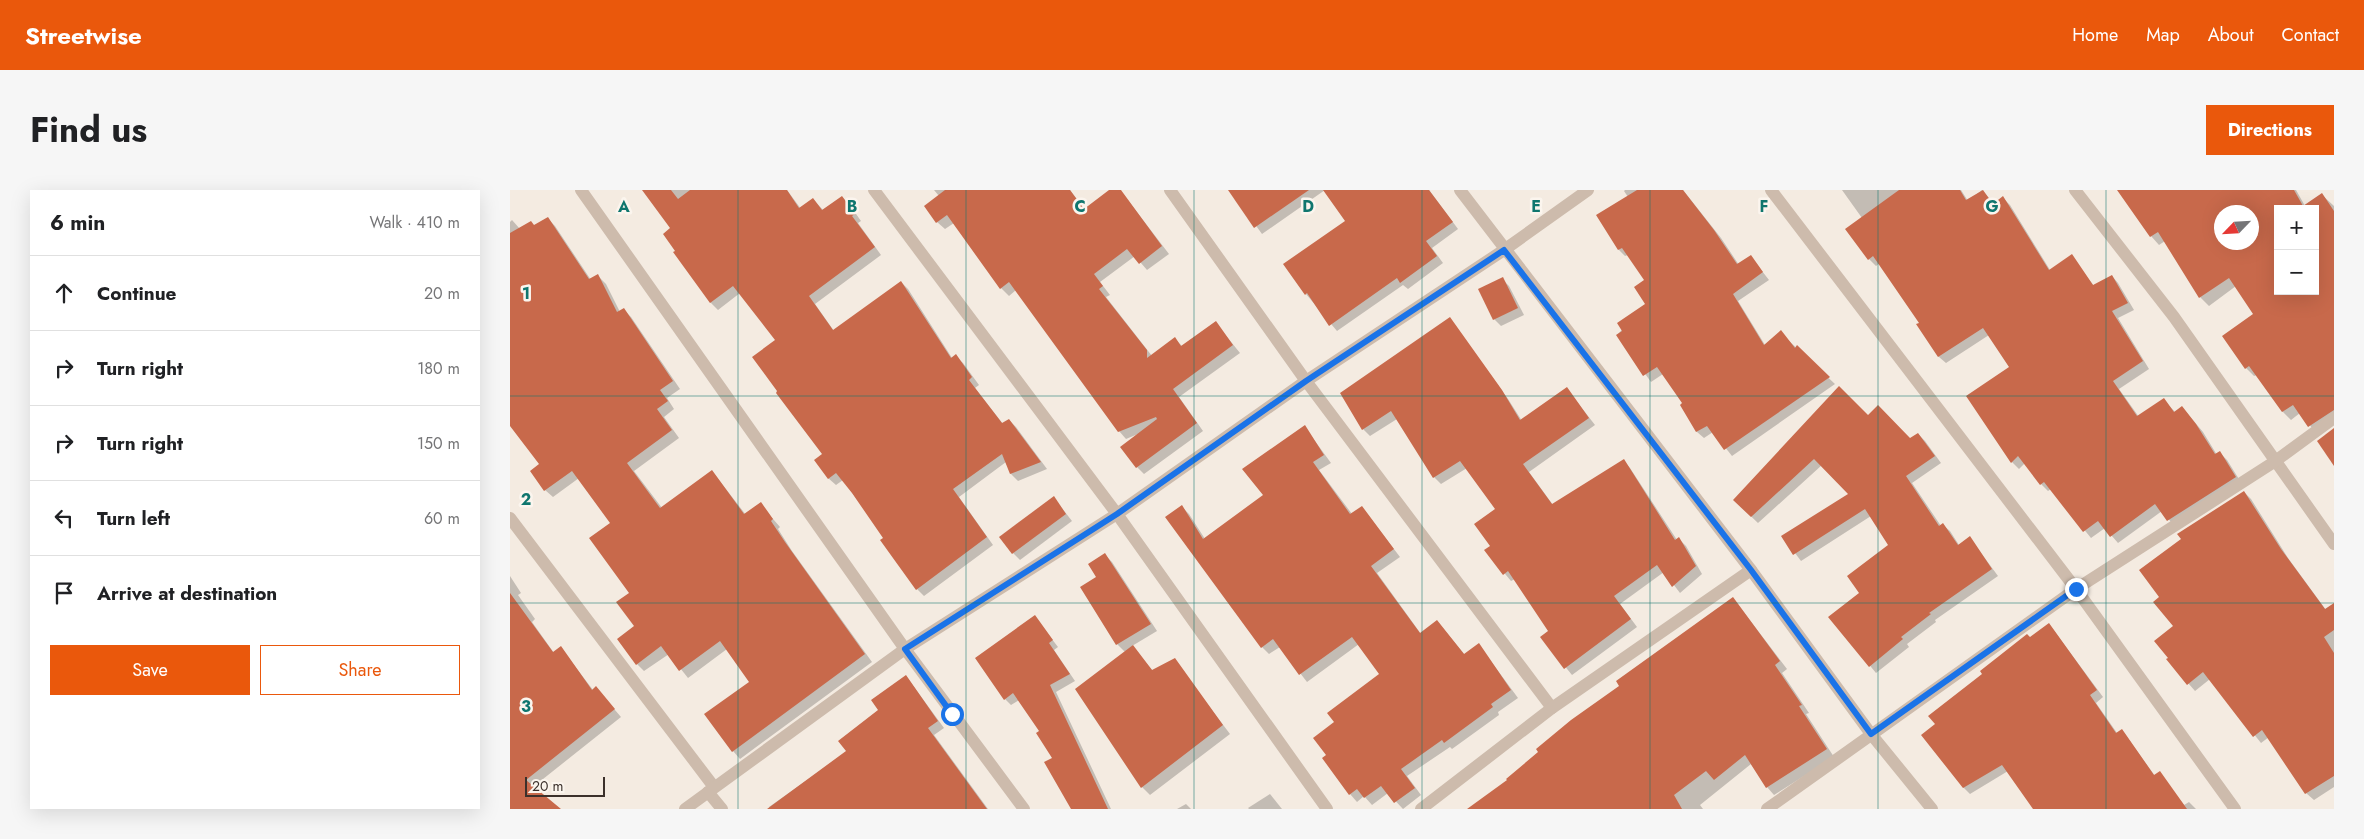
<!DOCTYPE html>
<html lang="en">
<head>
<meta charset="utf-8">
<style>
	:root { --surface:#fff; --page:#f6f6f6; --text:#202124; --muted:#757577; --line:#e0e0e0; --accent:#ea580c }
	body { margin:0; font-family:Jost,sans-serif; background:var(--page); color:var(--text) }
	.controls { position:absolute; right:15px; top:15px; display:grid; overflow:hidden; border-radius:0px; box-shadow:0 5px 20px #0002 }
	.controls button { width:45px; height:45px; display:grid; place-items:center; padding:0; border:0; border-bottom:1px solid var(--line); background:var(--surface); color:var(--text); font:25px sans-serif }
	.compass { position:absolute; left:1704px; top:15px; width:45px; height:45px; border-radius:50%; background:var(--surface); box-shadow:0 5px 20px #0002; rotate:245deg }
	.scale { position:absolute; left:15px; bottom:12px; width:80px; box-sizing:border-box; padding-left:5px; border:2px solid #3b302b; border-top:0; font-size:14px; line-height:18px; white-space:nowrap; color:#3b302b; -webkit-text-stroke:4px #fbf5ee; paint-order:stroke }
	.stop { position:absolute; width:15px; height:15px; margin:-11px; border:4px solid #1a73e8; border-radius:50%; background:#fff }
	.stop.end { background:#1a73e8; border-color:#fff; box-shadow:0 1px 5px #0008 }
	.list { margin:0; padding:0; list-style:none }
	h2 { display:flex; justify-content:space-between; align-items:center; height:65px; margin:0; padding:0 20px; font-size:21px }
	h2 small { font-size:16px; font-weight:400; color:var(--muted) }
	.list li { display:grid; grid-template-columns:32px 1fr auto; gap:15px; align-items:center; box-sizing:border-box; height:75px; padding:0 20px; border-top:1px solid var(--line) }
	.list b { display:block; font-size:19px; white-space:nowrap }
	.list em { font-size:16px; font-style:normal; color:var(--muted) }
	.actions { display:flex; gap:10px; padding:15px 20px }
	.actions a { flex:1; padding:11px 0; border:1px solid var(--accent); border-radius:0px; text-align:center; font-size:18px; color:var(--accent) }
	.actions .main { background:var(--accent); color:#fff }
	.icon { flex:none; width:28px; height:28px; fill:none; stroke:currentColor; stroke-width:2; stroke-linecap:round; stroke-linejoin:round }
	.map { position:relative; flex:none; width:1824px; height:619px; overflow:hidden; border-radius:0px }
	header { display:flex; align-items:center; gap:30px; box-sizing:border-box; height:70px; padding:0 25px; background:var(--accent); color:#fff }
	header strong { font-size:24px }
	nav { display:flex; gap:28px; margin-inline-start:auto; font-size:18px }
	.intro { display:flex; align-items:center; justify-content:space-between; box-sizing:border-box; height:120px; padding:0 30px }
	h1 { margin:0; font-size:35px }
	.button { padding:12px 22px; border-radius:0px; background:var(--accent); color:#fff; font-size:18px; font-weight:700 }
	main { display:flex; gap:30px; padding:0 30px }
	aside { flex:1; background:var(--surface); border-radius:0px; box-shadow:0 5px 20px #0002 }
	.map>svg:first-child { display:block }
	.shadow { fill:#0003; fill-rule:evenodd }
	.building { fill:#c8694b; fill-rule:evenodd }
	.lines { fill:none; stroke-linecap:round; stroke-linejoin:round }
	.minor { stroke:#cdbbac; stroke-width:12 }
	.route { stroke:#1a73e8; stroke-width:6 }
	.grid { fill:none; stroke:#0f766e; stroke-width:1; stroke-opacity:0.55 }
	.grid-label { font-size:16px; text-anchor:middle; font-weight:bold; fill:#0f766e; stroke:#fbf5ee; stroke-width:5; stroke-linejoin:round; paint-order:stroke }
</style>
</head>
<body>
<header>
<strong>Streetwise</strong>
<nav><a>Home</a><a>Map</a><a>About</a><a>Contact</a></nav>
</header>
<div class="intro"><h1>Find us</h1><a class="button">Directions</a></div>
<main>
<aside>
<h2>6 min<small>Walk · 410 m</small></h2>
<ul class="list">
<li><svg class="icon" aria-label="ahead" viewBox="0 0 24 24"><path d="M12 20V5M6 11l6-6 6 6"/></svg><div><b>Continue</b></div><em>20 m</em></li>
<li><svg class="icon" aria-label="right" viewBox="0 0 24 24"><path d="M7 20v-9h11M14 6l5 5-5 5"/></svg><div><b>Turn right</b></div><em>180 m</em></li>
<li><svg class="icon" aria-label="right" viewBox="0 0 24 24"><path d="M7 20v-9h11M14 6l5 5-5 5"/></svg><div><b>Turn right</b></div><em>150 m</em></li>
<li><svg class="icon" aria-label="left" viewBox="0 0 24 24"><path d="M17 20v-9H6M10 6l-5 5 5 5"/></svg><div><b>Turn left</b></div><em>60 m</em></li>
<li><svg class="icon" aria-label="arrive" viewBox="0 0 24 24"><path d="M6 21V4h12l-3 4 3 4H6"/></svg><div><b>Arrive at destination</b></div></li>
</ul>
<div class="actions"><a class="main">Save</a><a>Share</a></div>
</aside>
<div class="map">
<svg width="1824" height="619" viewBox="0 0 1824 619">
	<rect width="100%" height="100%" fill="#f4ebe1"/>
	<!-- shadow -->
	<g class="shadow">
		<path d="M144,0H277L291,19L303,9L313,20L332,7L339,14L351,31L348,33L371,65L305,114L324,141L391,92L398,99L442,168L445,166L453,173L469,195L465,198L493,234L499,230L506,237L537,279L508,291L501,284L496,272L449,307L483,355L414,406L407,399L375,348L333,290L326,295L318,288L314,264L269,202L266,150L230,103L208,120L201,113L165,63L167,61L162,38Z"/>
		<path d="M424,0H560L575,20L601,0H610L659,64L637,80L625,66L590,92L600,105L596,107L642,166L665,149L673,157L705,132L730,163L669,207L693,241L634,284L627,277L628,244L616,249L609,241L506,100L499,106L491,98L444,33L435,39L427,32L429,6Z"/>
		<path d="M720,0H919L948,39L922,58L933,73L898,99L893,95L827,141L796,104L837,31L815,0L752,44Z"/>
		<path d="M1115,0H1173L1211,48L1229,75L1241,67L1259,90L1228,111L1255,155L1277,149L1325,194L1222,266L1203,242L1194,248L1187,242L1171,215L1174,214L1153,184L1141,192L1107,145L1137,114L1136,91L1118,65L1115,66L1109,60L1118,7L1114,1Z"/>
		<path d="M1332,0H1451L1458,11L1472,0L1484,14L1493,8L1500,15L1540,80L1561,66L1584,96L1602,86L1608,93L1624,120L1608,128L1639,179L1609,199L1629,227L1654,210L1665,222L1672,217L1693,242L1707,265L1710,263L1717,270L1732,294L1665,337L1652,321L1608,353L1595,338L1581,348L1541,299L1538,301L1531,294L1515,273L1509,279L1502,272L1458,206L1500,178L1479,145L1436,173L1429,167L1408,135L1411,133L1370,73L1366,76L1359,69L1352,28Z"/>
		<path d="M1620,0H1786L1795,16L1812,5L1824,16V232L1807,244L1790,223L1781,230L1773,222L1747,185L1744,186L1736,178L1745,124L1726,96L1699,116L1690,107L1655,51L1649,55L1641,46ZM1768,19H1805V101H1768ZM1712,22H1742V52H1712Z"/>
		<path d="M37,28L45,36L81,90L88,86L96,94L110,122L114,120L121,127L170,199L157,208L164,219L154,227L169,248L124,281L152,318L202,281L236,325L250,314L270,337L268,339L282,361L362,472L230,569L223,561L241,492L217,459L178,488L159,464L134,481L127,474L126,437L121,403L102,333L69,288L43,307L35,300L31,275L0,235V32L2,30L10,39L24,36Z"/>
		<path d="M992,89L999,96L1014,125L991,136L984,129Z"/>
		<path d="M940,129L998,209L1012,231L1057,199L1085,235L1019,282L1043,315L1113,271L1120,278L1167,350L1169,349L1176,356L1192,384L1170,403L1154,382L1110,414L1127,437L1062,485L1031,447L1039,441L1005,389L1001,391L976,361L982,356L987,319L957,278L931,294L924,287L887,229L860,246L853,239Z"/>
		<path d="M1358,226L1400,250L1408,244L1415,251L1431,273L1402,293L1431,336L1433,335L1440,341L1449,355L1460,348L1488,386L1425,430L1426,432L1397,454L1399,457L1366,483L1320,427L1351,403L1380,355L1361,326L1291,371L1273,347L1340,304L1312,275L1248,333L1224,310Z"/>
		<path d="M794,236L821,273L809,280L842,324L852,317L890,367L867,383L911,444L927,431L955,465L969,455L1008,508L988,522L989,525L942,559L940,557L897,586L911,605L893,619L878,603L862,615L854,606L847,612L840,604L818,566L826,532L871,484L849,454L797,492L770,457L759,464L752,457L672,317L679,324L695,349L755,305Z"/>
		<path d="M1734,302L1741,309L1778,368L1816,420L1824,416V597L1804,610L1796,603L1759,547L1751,553L1700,489L1685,501L1658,470L1665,436Z"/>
		<path d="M544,308L562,331L510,370L503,363Z"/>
		<path d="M595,365L602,372L647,441L622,456L643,481L664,470L720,544L640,605L632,597L615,462L607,454L587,388Z"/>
		<path d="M0,386L11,403L8,405L25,429L22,432L44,463L51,458L83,500L86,498L111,527L23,597L49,619H0Z"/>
		<path d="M1223,408L1277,479L1272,483L1299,523L1296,524L1324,567L1264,605L1257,597L1241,574L1190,615L1193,619H973L968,613L999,590L1111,496Z"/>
		<path d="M525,427L548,457L544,460L565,491L546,502L601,619H562L536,573L543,569L531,542L509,510L501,515L495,509Z"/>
		<path d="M1539,434L1593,507L1586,513L1607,543L1612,540L1645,586L1649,583L1674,615L1679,612L1686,619H1525L1498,581L1460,604L1453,597L1426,534L1520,448Z"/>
		<path d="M396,486L434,538L424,545L478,619H260L259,617L338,561Z"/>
		<path d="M760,604L772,619H739L738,618Z"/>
		<path d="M676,614L681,619H667Z"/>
	</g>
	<!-- building -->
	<g class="building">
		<path d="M132,0H161L168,9L180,0H277L289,18L303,8L312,20L332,6L345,24L342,26L365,57L299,106L323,140L391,91L441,168L446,164L462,187L459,190L492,233L499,229L531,272L500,284L492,264L443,299L477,347L406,400L370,350L373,348L342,303L326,283L318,289L304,270L312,264L266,203L267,201L242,167L265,150L223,96L200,113L163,62L165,61L153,44L160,38Z"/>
		<path d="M435,0H560L574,19L599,0H611L652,56L629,74L617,59L584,84L593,96L589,99L637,160V168L665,147L671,156L706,131L723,155L663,199L687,233L626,278L610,257L647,229L646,227L608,242L499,92L490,99L437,25L426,33L414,16Z"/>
		<path d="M718,0H799L744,38Z"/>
		<path d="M813,0H919L943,32L916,51L927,66L890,93L887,88L819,136L797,103L795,105L773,74L835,31Z"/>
		<path d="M1127,0H1173L1204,40L1227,74L1241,65L1253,82L1223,104L1254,155L1271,140L1285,158L1287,155L1320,187L1214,260L1197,236L1186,242L1170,215L1172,213L1147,177L1133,186L1106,145L1112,141L1107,133L1135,114L1124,97L1134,90L1112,58L1108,60L1086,25Z"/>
		<path d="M1389,0H1450L1456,10L1473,0L1483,14L1493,6L1539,80L1562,64L1583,95L1602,85L1618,113L1602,121L1633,171L1603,191L1627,226L1654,208L1664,222L1672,216L1686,234L1705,264L1710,261L1726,287L1657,331L1645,314L1600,347L1588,331L1573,342L1534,292L1530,295L1508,266L1501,273L1456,206L1499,177L1473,138L1428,167L1406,134L1409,133L1363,66L1358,70L1335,39Z"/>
		<path d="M1607,0H1784L1793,16L1812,3L1824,21V220L1798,237L1783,215L1772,222L1739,176L1735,179L1712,146L1743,124L1719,88L1689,108L1648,42L1640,47ZM1768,19H1805V101H1768ZM1712,22H1742V52H1712Z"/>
		<path d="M38,27L79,89L88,84L107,122L114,118L163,191L150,200L158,211L147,219L162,240L117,273L150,318L202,280L234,324L251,312L263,329L261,331L275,352L355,464L222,562L194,524L239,492L210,451L169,481L151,456L126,475L107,449L124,436L106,412L119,403L79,348L100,333L62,281L34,301L20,281L29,274L0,236V43L21,31L24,35Z"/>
		<path d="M993,87L1008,118L983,130L968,99Z"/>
		<path d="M940,127L992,200L1010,230L1057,197L1079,228L1013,274L1042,314L1114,269L1165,350L1169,347L1186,376L1162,397L1147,375L1104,406L1121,429L1054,479L1030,447L1038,441L998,381L993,385L974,360L980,356L964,334L985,319L950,271L923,288L881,221L852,240L830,203Z"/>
		<path d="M1329,196L1358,225L1368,215L1400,248L1408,243L1425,266L1396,286L1429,336L1433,333L1448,355L1460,346L1482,379L1419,423L1421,424L1391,447L1393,449L1359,477L1318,427L1349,403L1337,386L1378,355L1355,319L1283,365L1271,346L1338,304L1304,269L1241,327L1223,310Z"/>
		<path d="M795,235L814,265L803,272L840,324L852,316L884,359L861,376L910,443L927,430L954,464L969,453L1001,500L981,514L983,517L934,553L932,550L891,579L905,598L884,613L871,596L854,608L847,599L839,605L812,568L816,565L803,548L824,532L817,523L869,484L842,447L789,485L763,449L751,458L655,327L672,315L693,349L753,305L732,279Z"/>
		<path d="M1824,238V276L1807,251Z"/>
		<path d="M1734,301L1771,359L1815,419L1824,413V440L1814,447L1824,463V586L1795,604L1752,540L1743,547L1693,482L1677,495L1656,469L1658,468L1644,451L1663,436L1643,412L1649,407L1629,380L1671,349L1667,344Z"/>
		<path d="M544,306L556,324L502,364L489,347Z"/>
		<path d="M595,363L641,434L606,455L570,397L586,387L578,374Z"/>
		<path d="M0,403L43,462L51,456L82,500L86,496L105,519L16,590L51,619H0Z"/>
		<path d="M1223,407L1270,471L1265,475L1292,515L1289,516L1317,559L1256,598L1235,565L1204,590L1196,581L1164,605L1172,619H957L997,590L996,589L1028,562L1026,559L1061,530L1109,496L1106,491Z"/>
		<path d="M525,425L543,450L539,453L560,484L540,495L598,619H561L534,572L542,568L526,543L529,541L503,503L494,510L465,468Z"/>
		<path d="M1539,433L1587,500L1580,505L1606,543L1612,539L1644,585L1650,581L1677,619H1523L1492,575L1453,598L1411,545L1425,534L1418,526L1472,484L1470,481L1517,444L1520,447Z"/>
		<path d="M623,455L642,480L665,468L713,535L631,598L565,499Z"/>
		<path d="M396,485L428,531L418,538L477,619H257L336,561L328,551L368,520L361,510Z"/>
	</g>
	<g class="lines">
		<!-- minor -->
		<g class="minor">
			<path d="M71,0L395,459L514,619"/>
			<path d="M364,0L607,324L817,619"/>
			<path d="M660,0L796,191L1042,518"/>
			<path d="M950,0L1241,380L1361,544L1422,619"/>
			<path d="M1261,0L1566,399L1725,619"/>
			<path d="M1565,0L1664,127L1824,354"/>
			<path d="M0,328L204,597"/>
			<path d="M198,602L212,619"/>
			<path d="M175,619L395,459L607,324L796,191L994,60L1078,0"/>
			<path d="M911,619L1042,518L1241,380"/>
			<path d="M1257,619L1566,399L1764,272L1824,228"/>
		</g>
	</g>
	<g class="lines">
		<!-- route -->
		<path class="route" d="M442,524L395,459L607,324L796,191L994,60L1241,380L1361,544L1566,399"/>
	</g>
	<!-- grid -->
	<path class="grid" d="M228,0V619M456,0V619M684,0V619M912,0V619M1140,0V619M1368,0V619M1596,0V619M0,206H1824M0,413H1824"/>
	<g class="grid-label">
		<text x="114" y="22">A</text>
		<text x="342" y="22">B</text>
		<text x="570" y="22">C</text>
		<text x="798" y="22">D</text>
		<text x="1026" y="22">E</text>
		<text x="1254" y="22">F</text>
		<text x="1482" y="22">G</text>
		<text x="16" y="109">1</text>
		<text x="16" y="315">2</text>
		<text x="16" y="522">3</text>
	</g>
</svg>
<div class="controls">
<button>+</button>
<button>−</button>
</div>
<svg class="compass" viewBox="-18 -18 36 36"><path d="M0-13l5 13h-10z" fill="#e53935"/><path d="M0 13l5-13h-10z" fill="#757577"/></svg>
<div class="scale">20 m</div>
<div class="stop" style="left:442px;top:524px"></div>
<div class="stop end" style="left:1566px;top:399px"></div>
</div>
</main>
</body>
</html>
